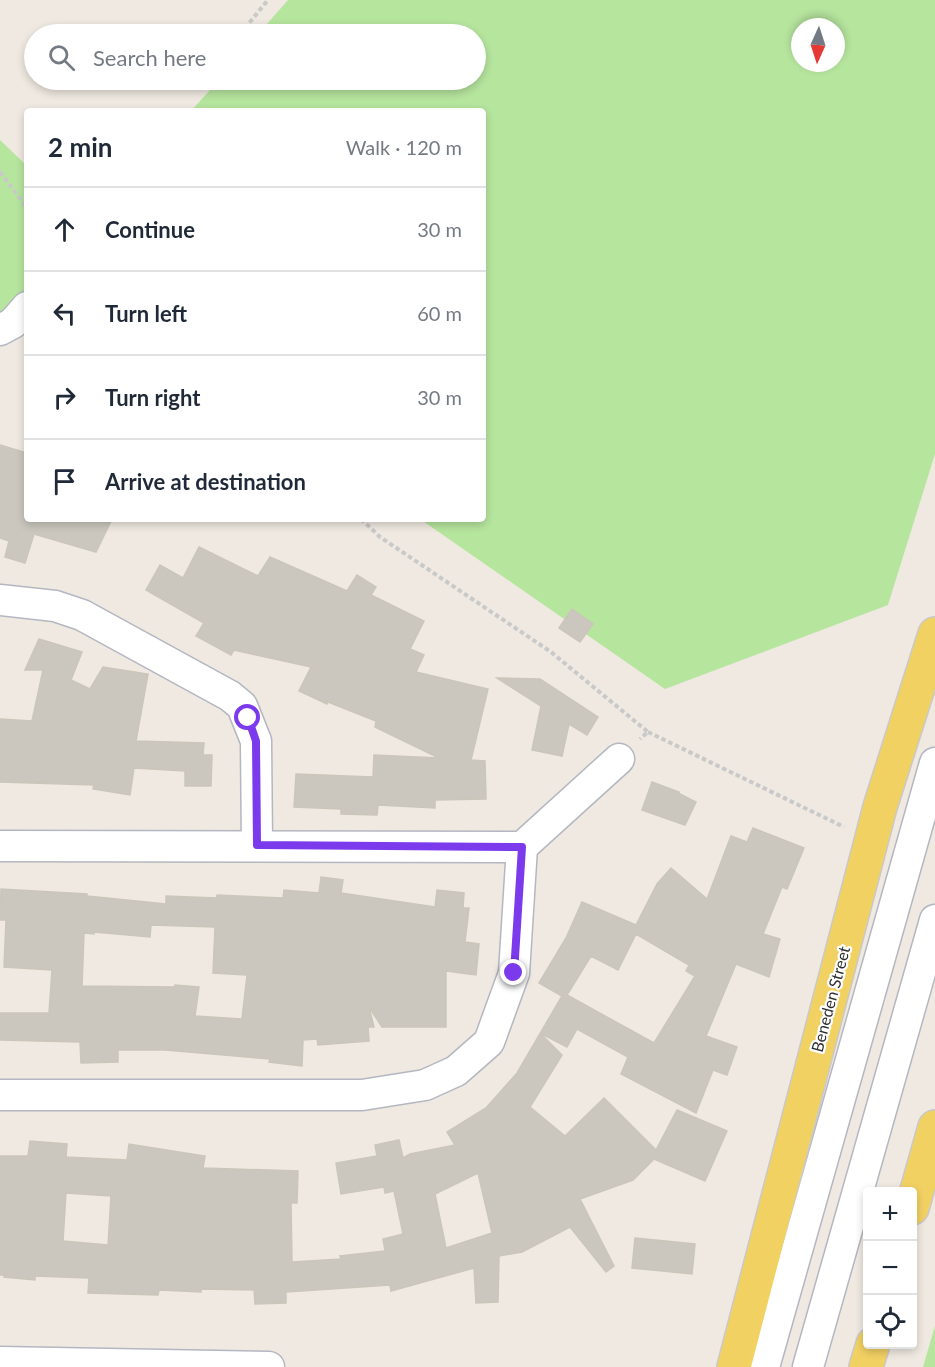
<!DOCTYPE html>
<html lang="en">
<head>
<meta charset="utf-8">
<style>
	:root { --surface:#fff; --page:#f2f2f3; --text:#1f2937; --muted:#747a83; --line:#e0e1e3 }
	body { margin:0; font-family:Lato,sans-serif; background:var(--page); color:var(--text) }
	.controls { position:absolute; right:18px; bottom:18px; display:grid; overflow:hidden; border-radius:6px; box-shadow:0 3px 9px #0003 }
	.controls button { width:54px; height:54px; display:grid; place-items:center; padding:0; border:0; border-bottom:2px solid var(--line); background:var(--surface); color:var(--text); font:30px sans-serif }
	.compass { position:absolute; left:791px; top:18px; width:54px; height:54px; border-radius:50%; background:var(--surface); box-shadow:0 3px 9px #0003; rotate:183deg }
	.stop { position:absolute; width:18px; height:18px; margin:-14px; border:4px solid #7c3aed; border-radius:50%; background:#fff }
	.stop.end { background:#7c3aed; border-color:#fff; box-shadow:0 2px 6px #0008 }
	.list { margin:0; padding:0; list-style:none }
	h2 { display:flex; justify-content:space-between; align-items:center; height:78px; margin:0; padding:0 24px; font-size:26px }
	h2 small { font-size:20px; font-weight:400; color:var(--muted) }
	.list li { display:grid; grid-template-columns:39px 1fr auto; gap:18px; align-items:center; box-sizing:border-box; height:84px; padding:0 24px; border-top:2px solid var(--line) }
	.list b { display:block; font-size:22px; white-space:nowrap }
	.list em { font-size:20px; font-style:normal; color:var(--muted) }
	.icon { flex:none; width:33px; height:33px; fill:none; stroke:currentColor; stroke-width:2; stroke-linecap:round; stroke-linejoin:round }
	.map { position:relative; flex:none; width:935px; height:1367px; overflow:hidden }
	.search { position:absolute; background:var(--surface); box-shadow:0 3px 9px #0003; left:24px; top:24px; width:462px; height:66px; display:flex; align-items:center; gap:15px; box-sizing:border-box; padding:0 21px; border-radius:33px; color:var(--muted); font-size:22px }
	.panel { position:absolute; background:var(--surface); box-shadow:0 3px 9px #0003; left:24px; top:108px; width:462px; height:414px; border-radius:6px }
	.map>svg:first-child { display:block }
	.green { fill:#b6e59e; fill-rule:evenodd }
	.building { fill:#cbc7bf; stroke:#cbc5ba; stroke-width:1.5; fill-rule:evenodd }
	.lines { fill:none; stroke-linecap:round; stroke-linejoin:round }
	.minor-casing { stroke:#b4b7c1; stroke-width:33 }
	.major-casing { stroke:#c9c9c9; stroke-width:36 }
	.path { stroke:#c9c9c9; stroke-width:4; stroke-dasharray:4.5 3; stroke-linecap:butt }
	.minor { stroke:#fff; stroke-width:30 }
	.major { stroke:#f2d163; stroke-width:33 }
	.route { stroke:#7c3aed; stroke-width:8 }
	.labels { text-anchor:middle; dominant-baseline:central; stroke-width:4.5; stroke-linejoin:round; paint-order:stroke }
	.street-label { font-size:16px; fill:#2e2e2e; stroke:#fff }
</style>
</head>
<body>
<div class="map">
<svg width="935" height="1367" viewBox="0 0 935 1367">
	<rect width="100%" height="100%" fill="#efe9e1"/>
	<!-- green -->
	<g class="green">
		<path d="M288,0H935V454L888,605L665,689L420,519H483V111H191L219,80H476V34H258ZM800,27H836V63H800Z"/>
		<path d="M0,140L27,166V327L0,326Z"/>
		<path d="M935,1326V1367H923Z"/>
	</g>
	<!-- building -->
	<g class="building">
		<path d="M0,445L27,453V519H112L96,552L34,534L25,563L5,557L9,541L0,538Z"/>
		<path d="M199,547L258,576L270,557L347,591L357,575L376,587L371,595L424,621L410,649L424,655L416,672L488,689L471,760L485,761L486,799L435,800V808L378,805L377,815L341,814V809L294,807L296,774L373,777L374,755L439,758L375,727L376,721L328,702L327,704L299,691L311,667L234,650L231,655L196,636L204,623L146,590L160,565L183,578Z"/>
		<path d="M572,609L593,624L580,642L559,628Z"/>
		<path d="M39,639L82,652L71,680L90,689L103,667L148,674L136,741L204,743L203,755H212L211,786H185V771L134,768L130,795L93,789L94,785L0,782V719L32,721L43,670H25Z"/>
		<path d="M497,678L540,679L598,717L587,735L569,724L562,756L532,750L541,706Z"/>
		<path d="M652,782L679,792L678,793L696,802L685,825L642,810Z"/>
		<path d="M753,828L804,848L787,889L782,887L763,934L780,939L769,977L736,964L706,1036L737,1047L727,1075L713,1070L696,1113L621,1074L628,1057L577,1029L567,1047L540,1033L562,1055L530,1107L565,1136L604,1098L656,1150L677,1110L727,1131L705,1181L654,1159L633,1180L580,1199L614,1266L606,1272L570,1227L522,1252L499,1256L498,1302L476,1303L474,1268L391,1291L390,1285L286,1292V1303L255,1304L254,1290L201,1289V1292L159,1290L158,1295L88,1293L89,1278L35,1276V1280L4,1277V1275H0V1156H28L30,1141L67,1144L66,1157L127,1160L129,1144L205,1156L203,1168L298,1171L297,1203H291L292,1262L341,1259L340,1256L385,1251L383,1239L403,1234L394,1191L385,1193L384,1187L341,1194L336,1163L377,1156L375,1145L399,1140L403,1158L410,1154L455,1145L447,1132L486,1108L517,1073L562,996L539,983L566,938L582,902L636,925L657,884L671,868L707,899L731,836L747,842ZM636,934L689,965L686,971L695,976L654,1043L567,995L591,956L618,970ZM478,1173L492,1233L446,1248L435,1194ZM66,1193L111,1196L108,1245L63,1241Z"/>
		<path d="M321,877L343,880L341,893L435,907L437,890L464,893L463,908H469L465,942L479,944L476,975L446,971V1027H382L369,1007L374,1027H368L369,1041L318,1045L317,1039L303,1040L302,1066L269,1062L270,1059L165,1050H118V1062L81,1063L80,1042L0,1040V1013H49L52,970L4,967L6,920H0L1,889L87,894V896L166,904V896L217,898V895L283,898L284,890L319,893ZM151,925L215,927L213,973L247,975L242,1019L195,1016L199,987L175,985V987L82,986L84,933L94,934V932L150,937Z"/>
		<path d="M635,1238L695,1244L692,1274L632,1268Z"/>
	</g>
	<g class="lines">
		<defs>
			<g id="minor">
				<path d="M0,330L13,323L27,307"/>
				<path d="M0,600L55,606L82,615L230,696L242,706L256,741L257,845"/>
				<path d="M0,846L522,847L619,759"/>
				<path d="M0,1095H362L425,1085L456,1071L489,1042L514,973L522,847"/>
				<path d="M0,1362L269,1367"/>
				<path d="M764,1367L935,763"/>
				<path d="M808,1367L935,920"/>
			</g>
			<g id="major">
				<path d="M912,1208L935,1127"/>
				<path d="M734,1367L880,807L935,634"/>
				<path d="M866,1367L873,1344"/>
			</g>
		</defs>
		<!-- minor casing -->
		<use href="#minor" class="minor-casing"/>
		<!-- major casing -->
		<use href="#major" class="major-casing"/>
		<!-- path -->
		<g class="path">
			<path d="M240,34L268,0"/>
			<path d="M0,172L27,208"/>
			<path d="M361,519L380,537L551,652L648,732L640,739"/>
			<path d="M648,732L844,827"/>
		</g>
		<!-- minor -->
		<use href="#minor" class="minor"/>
		<!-- major -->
		<use href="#major" class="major"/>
	</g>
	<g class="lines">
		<!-- route -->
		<path class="route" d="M248,718L256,741L257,845L522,847L514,973"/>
	</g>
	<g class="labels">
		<!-- street labels -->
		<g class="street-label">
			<text transform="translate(830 999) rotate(-75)">Beneden Street</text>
		</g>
	</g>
</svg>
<div class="controls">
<button>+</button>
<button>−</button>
<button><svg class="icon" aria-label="locate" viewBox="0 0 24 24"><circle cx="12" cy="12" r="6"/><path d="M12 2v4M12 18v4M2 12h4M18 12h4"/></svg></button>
</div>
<svg class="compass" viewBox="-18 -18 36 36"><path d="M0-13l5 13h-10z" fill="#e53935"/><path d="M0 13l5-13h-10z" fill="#747a83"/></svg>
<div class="stop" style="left:248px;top:718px"></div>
<div class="stop end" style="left:514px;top:973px"></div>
<div class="search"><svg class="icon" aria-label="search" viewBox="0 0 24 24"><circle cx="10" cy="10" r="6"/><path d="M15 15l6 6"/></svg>Search here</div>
<section class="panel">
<h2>2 min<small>Walk · 120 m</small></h2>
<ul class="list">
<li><svg class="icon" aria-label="ahead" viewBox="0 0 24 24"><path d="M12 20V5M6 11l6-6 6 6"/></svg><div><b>Continue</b></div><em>30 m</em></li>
<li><svg class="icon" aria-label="left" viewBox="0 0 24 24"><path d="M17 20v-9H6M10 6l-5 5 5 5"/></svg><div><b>Turn left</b></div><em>60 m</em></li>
<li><svg class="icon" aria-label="right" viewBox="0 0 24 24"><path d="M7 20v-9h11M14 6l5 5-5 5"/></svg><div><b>Turn right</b></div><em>30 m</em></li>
<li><svg class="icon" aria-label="arrive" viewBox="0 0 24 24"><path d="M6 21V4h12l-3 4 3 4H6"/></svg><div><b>Arrive at destination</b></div></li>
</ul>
</section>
</div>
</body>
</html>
